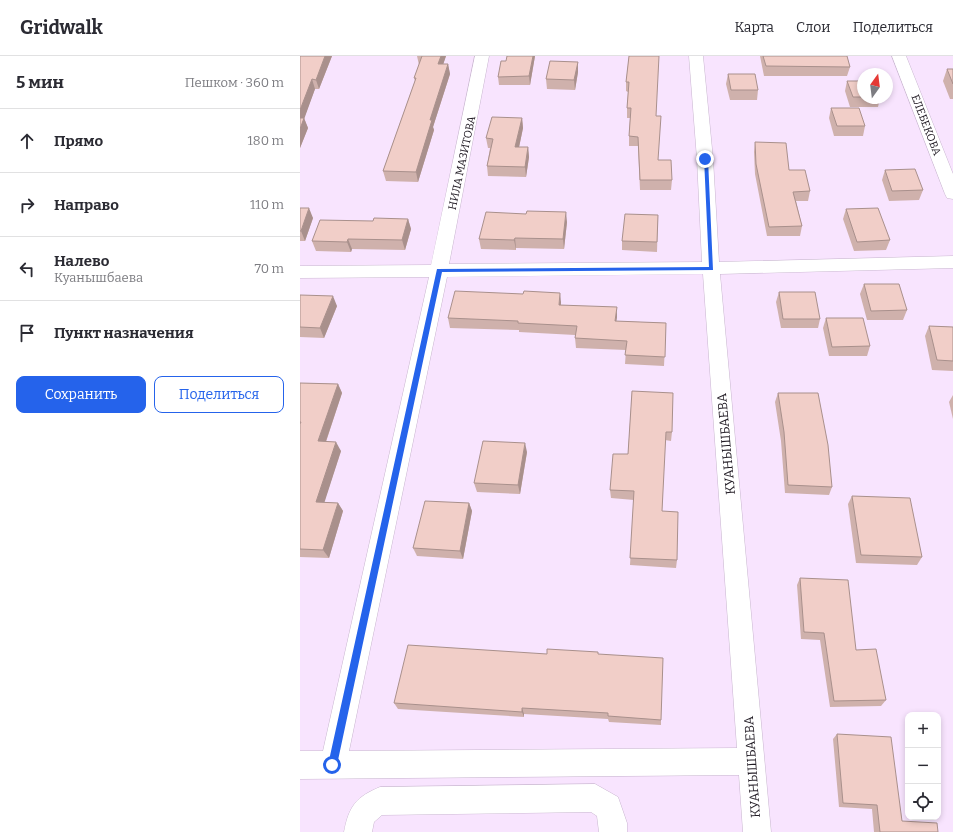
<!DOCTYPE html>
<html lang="ru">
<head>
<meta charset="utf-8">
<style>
	:root { --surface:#fff; --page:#f2f2f3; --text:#2b2b33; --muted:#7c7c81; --line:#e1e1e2; --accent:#2563eb }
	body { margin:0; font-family:Bitter,serif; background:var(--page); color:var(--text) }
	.controls { position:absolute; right:12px; bottom:12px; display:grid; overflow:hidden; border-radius:8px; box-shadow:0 2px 6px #0003 }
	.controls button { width:36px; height:36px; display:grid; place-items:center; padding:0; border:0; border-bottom:1px solid var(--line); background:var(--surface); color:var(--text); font:20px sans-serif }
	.compass { position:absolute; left:557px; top:12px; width:36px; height:36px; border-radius:50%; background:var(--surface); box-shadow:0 2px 6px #0003; rotate:14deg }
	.stop { position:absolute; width:12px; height:12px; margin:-9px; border:3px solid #2563eb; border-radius:50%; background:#fff }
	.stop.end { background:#2563eb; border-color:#fff; box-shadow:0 1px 4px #0008 }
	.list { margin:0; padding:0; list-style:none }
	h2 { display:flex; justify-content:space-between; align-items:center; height:52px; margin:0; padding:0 16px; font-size:17px }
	h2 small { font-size:13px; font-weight:400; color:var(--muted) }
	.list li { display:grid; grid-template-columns:26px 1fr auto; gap:12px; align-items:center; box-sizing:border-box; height:64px; padding:0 16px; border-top:1px solid var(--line) }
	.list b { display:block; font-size:15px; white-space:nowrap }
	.list p { margin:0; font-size:13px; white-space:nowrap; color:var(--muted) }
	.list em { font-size:13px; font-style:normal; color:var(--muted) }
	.actions { display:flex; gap:8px; padding:12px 16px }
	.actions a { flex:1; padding:9px 0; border:1px solid var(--accent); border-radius:8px; text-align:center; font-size:14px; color:var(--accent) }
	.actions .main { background:var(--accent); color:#fff }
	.icon { flex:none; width:22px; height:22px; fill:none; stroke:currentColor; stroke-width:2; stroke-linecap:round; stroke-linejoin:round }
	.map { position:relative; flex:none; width:653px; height:776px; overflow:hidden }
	header { display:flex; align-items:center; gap:24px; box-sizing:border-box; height:56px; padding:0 20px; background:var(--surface); border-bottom:1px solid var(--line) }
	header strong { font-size:19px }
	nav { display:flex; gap:22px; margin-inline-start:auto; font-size:14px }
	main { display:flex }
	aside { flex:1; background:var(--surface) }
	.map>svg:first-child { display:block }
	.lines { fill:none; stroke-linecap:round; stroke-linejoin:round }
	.minor-casing { stroke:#c8b6cf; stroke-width:1 }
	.minor { fill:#fff; fill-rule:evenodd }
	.wall { fill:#cfb1ac }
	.shaded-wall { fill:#a9908c }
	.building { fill:#f1cec8; stroke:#a9908c }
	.route { fill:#2563eb }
	.labels { text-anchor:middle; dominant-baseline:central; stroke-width:3; stroke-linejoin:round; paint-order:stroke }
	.far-street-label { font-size:11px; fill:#211b24; stroke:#fff }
	.street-label { font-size:13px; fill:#211b24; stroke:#fff }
</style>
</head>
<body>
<header>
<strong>Gridwalk</strong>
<nav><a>Карта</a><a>Слои</a><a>Поделиться</a></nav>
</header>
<main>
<aside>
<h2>5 мин<small>Пешком · 360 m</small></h2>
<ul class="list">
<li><svg class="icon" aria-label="ahead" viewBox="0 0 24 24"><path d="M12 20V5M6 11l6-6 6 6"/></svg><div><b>Прямо</b></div><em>180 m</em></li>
<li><svg class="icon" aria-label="right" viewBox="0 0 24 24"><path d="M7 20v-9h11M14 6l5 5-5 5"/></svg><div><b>Направо</b></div><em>110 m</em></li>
<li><svg class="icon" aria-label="left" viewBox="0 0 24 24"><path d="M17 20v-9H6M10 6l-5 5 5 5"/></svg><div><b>Налево</b><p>Куанышбаева</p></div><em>70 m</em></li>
<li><svg class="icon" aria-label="arrive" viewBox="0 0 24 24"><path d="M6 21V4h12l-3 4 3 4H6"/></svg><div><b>Пункт назначения</b></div></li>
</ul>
<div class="actions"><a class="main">Сохранить</a><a>Поделиться</a></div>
</aside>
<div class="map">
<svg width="653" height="776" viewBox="0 0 653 776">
	<rect width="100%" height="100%" fill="#f8e4fe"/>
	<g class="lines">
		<defs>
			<g id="minor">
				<path d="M175,0H189L149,208L402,206L397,103L389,0H403L413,103L419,206L653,200V212L420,218L471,776H443L439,719L0,723V695H23L129,221L0,222V210L131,209ZM403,218L437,692L49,695L147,221Z"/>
				<path d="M592,0H606L653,118V143L647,142L645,138Z"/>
				<path d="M295,728L318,741L327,767V776H299L297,760L291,756L82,759L74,766L72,776H44C49,750 56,741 80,731Z"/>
			</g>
		</defs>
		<!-- minor casing -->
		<use href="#minor" class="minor-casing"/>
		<!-- minor -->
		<use href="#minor" class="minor"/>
	</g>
	<!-- wall -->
	<g class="wall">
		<path d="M0,0H32L19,33H15L4,62L8,72L0,92Z"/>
		<path d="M117,0H146L143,8H148L150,18L133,71L134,74L118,126L86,125L83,115L115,25L114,22L119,9Z"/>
		<path d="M235,0L230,29H199L198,21L206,5Z"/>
		<path d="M329,0L356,60L358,104L372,124L371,134H340L338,90H329V80L330,62H327V52L328,36L326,35V26Z"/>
		<path d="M460,0H547L550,11L547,20H464Z"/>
		<path d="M278,6V16L275,34L247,33L246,23Z"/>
		<path d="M647,13H653V43H650L643,25Z"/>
		<path d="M428,18L458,34L457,44H430L426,28Z"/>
		<path d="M547,25H563V42H580L578,51H550L545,35Z"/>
		<path d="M531,52L565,70L563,80H534L529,62Z"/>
		<path d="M222,62L223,72L219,91H228L229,101L226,121L188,120L187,110L190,92H188L186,82Z"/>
		<path d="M455,86L489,114L510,135L508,145H496L502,170L500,180H467L455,118L454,96Z"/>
		<path d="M585,114L623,134L619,144L589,145L582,124Z"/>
		<path d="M0,152L13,162L5,185H0Z"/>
		<path d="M546,153L590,184L586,194L554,195L543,163Z"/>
		<path d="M358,159L357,196L322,194V185Z"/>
		<path d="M108,163L111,173L105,194L52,193L51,196L16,195L12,185L73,165Z"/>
		<path d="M267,166L264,193L216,192V194L181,193L179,183Z"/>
		<path d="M564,228L607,254L603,264H567L560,238Z"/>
		<path d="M479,236L520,263L518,272H481L476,246Z"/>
		<path d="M0,239L37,250L24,282L0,281Z"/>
		<path d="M261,246V249L317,261L316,265L366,267L364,310L325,308L326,294L276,292L275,282V279L219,276V274L150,272L148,262Z"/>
		<path d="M526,262L570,290L567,300H529L523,272Z"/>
		<path d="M629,270L653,271V315L632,314L625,280Z"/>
		<path d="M0,327L38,328L42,337L26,386L41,395L24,446L38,447L43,455L29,502L0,501Z"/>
		<path d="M332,335L372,376L371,385L365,384L362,455L377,504L376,512L330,509L334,444L311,442L310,434L328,398Z"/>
		<path d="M478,337L532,431L529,439L485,437L481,385L475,346Z"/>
		<path d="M653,339V363L649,346Z"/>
		<path d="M227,396L220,438L177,436L174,427Z"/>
		<path d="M552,440L622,501L617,509L556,507L548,448Z"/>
		<path d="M169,447L172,455L163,503L117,500L113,492Z"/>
		<path d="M500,522L556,594L586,644L581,650L530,651L520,584L501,583L497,529Z"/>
		<path d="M247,598H298L361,664V669L309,666L308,663L224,658V661L98,653L94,647Z"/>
		<path d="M537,678L602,765L638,776H574L572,753L539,751L533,683Z"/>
	</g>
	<!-- shaded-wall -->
	<g class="shaded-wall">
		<path d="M25,0H32L19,33L16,24Z"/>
		<path d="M141,0H146L140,18L138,8Z"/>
		<path d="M233,0H235L230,29L229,20Z"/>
		<path d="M278,6V16L275,34L274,24Z"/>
		<path d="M148,8L150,18L133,71L134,74L118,126L116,116L130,64Z"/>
		<path d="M12,23L15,33L2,69L4,62L8,72L0,92V54Z"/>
		<path d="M222,62L223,72L217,101L215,91Z"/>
		<path d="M228,91L229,101L226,121L225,111Z"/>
		<path d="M9,152L13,162L5,185L1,175Z"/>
		<path d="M266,156L267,166L264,193L263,183Z"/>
		<path d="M108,163L111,173L105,194L102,184Z"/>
		<path d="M215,182L216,192V194L214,184Z"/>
		<path d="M48,183L52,193L51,196L47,186Z"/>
		<path d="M260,237L261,246L260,258L259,249Z"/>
		<path d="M33,240L37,250L24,282L20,272Z"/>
		<path d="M317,251V261L315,274V265Z"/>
		<path d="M38,328L42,337L23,394L18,385Z"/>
		<path d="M36,386L41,395L22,454L16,446Z"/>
		<path d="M225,387L227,396L220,438L218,429Z"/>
		<path d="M38,447L43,455L29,502L23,494Z"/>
		<path d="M169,447L172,455L163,503L160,495Z"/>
		<path d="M222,652L224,658V661L222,656Z"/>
	</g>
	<!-- building -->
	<g class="building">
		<path d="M0,0H25L16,24L12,23L0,54Z"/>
		<path d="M122,0H141L138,8H148L130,64H132L116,116L83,115L116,22H114Z"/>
		<path d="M207,0H233L229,20L198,21L201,5H206Z"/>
		<path d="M329,0H359L356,60H361L358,104H371L372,124H340L338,81L329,80L331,52H327L329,26H326Z"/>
		<path d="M463,0H547L550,11L466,10Z"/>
		<path d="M250,5L278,6L274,24L246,23Z"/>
		<path d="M647,13H653V28Z"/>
		<path d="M428,18H455L458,34H431Z"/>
		<path d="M547,25H563V41H553Z"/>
		<path d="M531,52H559L565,70H537Z"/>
		<path d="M192,61L222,62L215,91H228L225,111L187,110L193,83L186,82Z"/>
		<path d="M0,62H4L0,73Z"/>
		<path d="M455,86L486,87L489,114H505L510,135L493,136L502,170L469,171L456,108Z"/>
		<path d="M615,113L623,134L592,135L585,114Z"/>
		<path d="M0,152H9L1,175H0Z"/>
		<path d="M578,152L590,184L557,186L546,153Z"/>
		<path d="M227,155L266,156L263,183L215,182L214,184L179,183L186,156L226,158Z"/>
		<path d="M325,158L358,159L357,186L322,185Z"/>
		<path d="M74,162L108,163L102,184L48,183L47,186L12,185L20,164L73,165Z"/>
		<path d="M564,228H599L607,254L571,255Z"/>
		<path d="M155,235L223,238L224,235L260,237L259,249L317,251L315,265L366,267L365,301L325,299L327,285L275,282L277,270L218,267V265L148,262Z"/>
		<path d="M479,236H515L520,263H483Z"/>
		<path d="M0,239L33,240L20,272L0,271Z"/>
		<path d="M526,262H563L570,290L532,291Z"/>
		<path d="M629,270L653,271V305L637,304Z"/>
		<path d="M0,327L38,328L18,385L36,386L16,446L38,447L23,494L0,493V368L1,366H0Z"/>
		<path d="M332,335L373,337L372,376H366L362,455L378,456L377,504L330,502L334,435L310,434L313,398H328Z"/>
		<path d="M478,337H518L528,389L532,431L488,429L484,376Z"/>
		<path d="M183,385L225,387L218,429L174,427Z"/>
		<path d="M552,440L610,442L622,501L561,499Z"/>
		<path d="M125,445L169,447L160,495L113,492Z"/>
		<path d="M500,522L548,524L556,594L576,593L586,644L534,645L524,577L504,576Z"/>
		<path d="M108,589L247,598V593L298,596V598L363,602L361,664L308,660V657L222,652V656L94,647Z"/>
		<path d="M537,678L591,681L602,765L637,767L638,776H580L577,749L543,747Z"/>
	</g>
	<!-- route -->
	<path class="route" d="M404,102L408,103L413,214L142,216L37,709L32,713L30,712L28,709L137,213L409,211Z"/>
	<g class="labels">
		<!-- far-street labels -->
		<g class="far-street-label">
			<text transform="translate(626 69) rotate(69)">ЕЛЕБЕКОВА</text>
			<text transform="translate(162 107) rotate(-78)">НИЛА МАЗИТОВА</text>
		</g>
		<!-- street labels -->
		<g class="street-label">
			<text transform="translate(426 388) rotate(-95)">КУАНЫШБАЕВА</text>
			<text transform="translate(452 711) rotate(-94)">КУАНЫШБАЕВА</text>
		</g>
	</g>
</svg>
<div class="controls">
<button>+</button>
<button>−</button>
<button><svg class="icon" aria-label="locate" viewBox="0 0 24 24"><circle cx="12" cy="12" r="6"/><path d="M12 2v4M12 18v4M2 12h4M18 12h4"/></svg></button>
</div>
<svg class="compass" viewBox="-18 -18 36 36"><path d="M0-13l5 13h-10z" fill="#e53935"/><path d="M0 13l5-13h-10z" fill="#7c7c81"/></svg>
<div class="stop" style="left:32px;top:709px"></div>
<div class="stop end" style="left:405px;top:103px"></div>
</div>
</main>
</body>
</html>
